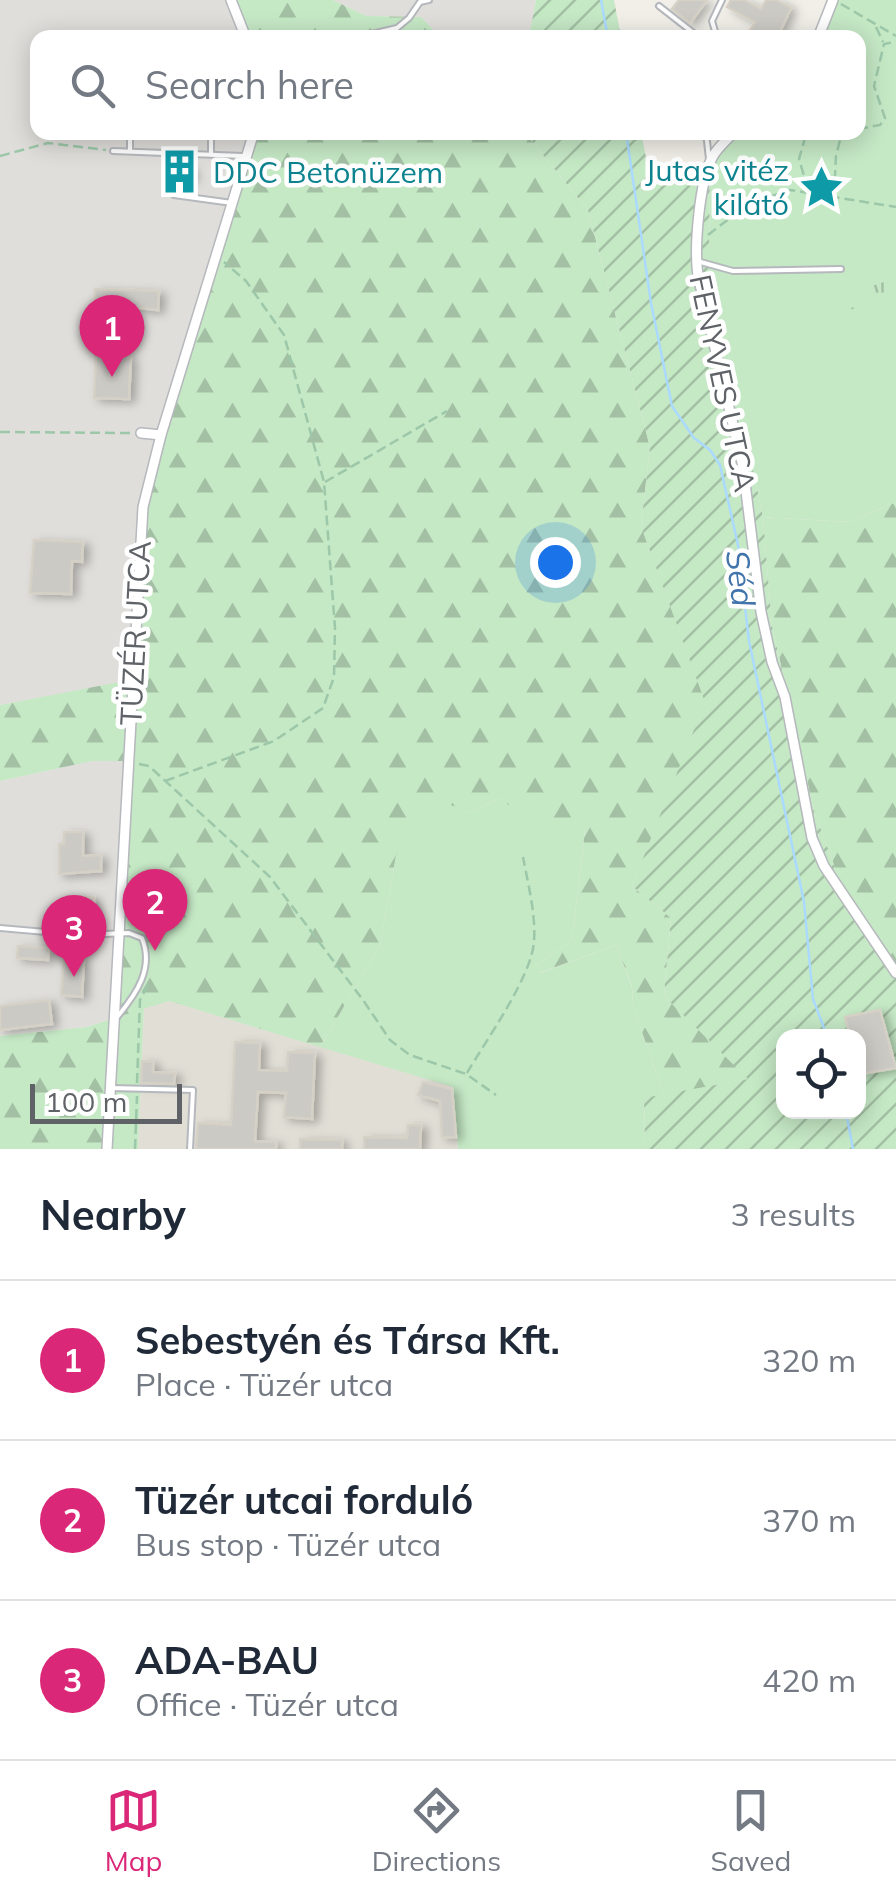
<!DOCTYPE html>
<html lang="en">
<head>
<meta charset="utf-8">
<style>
	:root { --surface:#fff; --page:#f2f2f3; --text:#1f2937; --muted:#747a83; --line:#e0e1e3; --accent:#db2777 }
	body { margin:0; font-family:Mulish,sans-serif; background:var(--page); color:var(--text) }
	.controls { position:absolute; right:30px; bottom:30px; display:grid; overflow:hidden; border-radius:20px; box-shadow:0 5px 25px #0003 }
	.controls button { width:90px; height:90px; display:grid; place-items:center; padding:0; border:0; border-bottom:2px solid var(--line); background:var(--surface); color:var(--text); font:50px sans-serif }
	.scale { position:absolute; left:30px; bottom:25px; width:152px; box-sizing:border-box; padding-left:10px; border:5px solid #5f6368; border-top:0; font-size:28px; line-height:35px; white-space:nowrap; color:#5f6368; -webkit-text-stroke:8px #fff; paint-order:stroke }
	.you { position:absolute; left:555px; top:562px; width:35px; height:35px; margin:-25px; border:8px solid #fff; border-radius:50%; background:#1a73e8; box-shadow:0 0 0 15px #1a73e833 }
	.badge { display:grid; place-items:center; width:65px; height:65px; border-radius:50%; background:var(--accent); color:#fff; font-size:32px; font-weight:700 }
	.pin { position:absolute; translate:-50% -82px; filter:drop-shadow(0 2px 5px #0008) }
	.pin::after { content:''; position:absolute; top:52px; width:35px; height:30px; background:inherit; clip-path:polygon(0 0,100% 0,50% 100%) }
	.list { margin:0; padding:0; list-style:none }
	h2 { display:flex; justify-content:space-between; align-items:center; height:130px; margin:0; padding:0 40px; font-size:42px }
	h2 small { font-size:32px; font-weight:400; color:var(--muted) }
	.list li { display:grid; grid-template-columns:65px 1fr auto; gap:30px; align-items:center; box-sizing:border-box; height:160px; padding:0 40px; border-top:2px solid var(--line) }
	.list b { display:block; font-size:38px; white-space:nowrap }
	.list p { margin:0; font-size:32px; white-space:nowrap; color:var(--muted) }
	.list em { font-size:32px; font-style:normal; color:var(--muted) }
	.icon { flex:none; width:55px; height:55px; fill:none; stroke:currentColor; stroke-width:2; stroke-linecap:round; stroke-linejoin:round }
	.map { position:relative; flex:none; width:896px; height:1149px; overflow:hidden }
	.search { position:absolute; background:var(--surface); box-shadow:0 5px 25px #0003; left:30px; right:30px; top:30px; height:110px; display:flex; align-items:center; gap:25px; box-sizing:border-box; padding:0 35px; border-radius:20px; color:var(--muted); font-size:38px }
	.sheet { height:610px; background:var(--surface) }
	nav { display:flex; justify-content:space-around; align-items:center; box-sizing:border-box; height:140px; border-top:2px solid var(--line); background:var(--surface); font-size:28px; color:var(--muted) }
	nav a { display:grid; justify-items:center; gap:5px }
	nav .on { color:var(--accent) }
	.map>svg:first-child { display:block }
	.industrial { fill:#e0deda }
	.education { fill:#e1ded6 }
	.grass { fill:#c5e8c5 }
	.forest { fill:url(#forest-firs) }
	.park { fill:url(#park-tufts) }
	.garden { fill:url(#garden-furrows); fill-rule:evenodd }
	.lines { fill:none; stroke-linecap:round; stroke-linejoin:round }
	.stream { stroke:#aadaff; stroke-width:2.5 }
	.building { fill:#cccac5; stroke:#d6d1c6; stroke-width:2.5; filter:url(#shadow) }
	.service-casing { stroke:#b5b8bc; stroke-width:8 }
	.minor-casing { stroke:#b5b8bc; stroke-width:12 }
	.path { stroke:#9cc7a9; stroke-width:2.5; stroke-dasharray:10 5; stroke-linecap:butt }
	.service { stroke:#fff; stroke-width:4 }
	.minor { stroke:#fff; stroke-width:9 }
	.labels { text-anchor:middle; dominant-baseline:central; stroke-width:9; stroke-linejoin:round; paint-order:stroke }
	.culture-label { font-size:30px; fill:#0d838f; stroke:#fff; text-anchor:end }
	.street-label { font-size:30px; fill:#5f6368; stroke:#fff }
	.water-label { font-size:32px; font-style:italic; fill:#4174aa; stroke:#fff }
</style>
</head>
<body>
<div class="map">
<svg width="896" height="1149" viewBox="0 0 896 1149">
	<defs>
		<pattern id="forest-firs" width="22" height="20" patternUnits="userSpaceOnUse" patternTransform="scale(2.5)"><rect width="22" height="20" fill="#c5e8c5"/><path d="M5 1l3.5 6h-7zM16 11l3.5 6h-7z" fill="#a3c0a4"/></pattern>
		<pattern id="park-tufts" width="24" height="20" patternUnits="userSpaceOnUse" patternTransform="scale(2.5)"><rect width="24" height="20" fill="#c5e8c5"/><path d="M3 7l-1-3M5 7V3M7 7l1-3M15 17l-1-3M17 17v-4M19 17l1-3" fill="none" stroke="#a3c0a4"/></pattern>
		<pattern id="garden-furrows" width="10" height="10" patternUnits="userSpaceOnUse" patternTransform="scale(2.5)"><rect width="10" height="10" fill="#c5e8c5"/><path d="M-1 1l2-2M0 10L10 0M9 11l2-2" fill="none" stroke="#a3c0a4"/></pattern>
		<filter id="shadow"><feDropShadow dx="5.5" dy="3" stdDeviation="5" flood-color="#0004"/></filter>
	</defs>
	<rect width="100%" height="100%" fill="#f1efe8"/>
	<!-- industrial -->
	<g class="industrial">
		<path d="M0,0H225L243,37L38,38V132L252,133L137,537L130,681L0,705Z"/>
		<path d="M333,0H536L529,38L440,37L421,17L366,16Z"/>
		<path d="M92,761H126L114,1018L87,1027L0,1036V781Z"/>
	</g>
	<!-- education -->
	<path class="education" d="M169,1001L454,1087L458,1149H138L144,1007Z"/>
	<!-- grass -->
	<g class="grass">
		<path d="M834,0H896V502L849,522L763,517L709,260L710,164L736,133L858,132V38L819,37Z"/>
		<path d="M499,799L556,833L585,829L572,940L537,965L540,973L616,945L632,987L633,1006L664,1095L644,1099L645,1149H458L453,1087L320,1047L380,946L396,855L445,802L470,812Z"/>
		<path d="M144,1007L138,1149H106L114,1018Z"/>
	</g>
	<!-- forest -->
	<g class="forest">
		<path d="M225,0H333L366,16L421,17L440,37H243Z"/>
		<path d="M252,133H525L588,210L650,447L641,526L706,703L632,886L671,918L664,996L749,1079L664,1095L633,1006L632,986L616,945L539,973L537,965L572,940L585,830L556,834L499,799L470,812L445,803L396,855L380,946L320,1047L169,1001L114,1018L106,1149H0V1036L87,1027L114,1018L125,761H92L0,781V705L130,680L137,537L141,506Z"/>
		<path d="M896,502V964L841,884L814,811L772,626L763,517L849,522Z"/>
	</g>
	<!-- park -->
	<path class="park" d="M855,272L887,275L883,312L851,309Z"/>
	<!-- garden -->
	<g class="garden">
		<path d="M536,0H614L621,37H529Z"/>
		<path d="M525,133H641L650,177L710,164L709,260L763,517L772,626L814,811L841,884L896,964V1149H645L644,1098L748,1079L664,996L671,918L632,886L705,702L641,526L650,447L588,210ZM784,1036H858V1112H784Z"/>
	</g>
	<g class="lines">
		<!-- stream -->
		<g class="stream">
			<path d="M601,0L608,38"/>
			<path d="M626,132L651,303L672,406L694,438L710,450L720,465L738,545L749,641L804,902L813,999L827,1036"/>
			<path d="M846,1112L853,1149"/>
		</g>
	</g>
	<!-- building -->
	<g class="building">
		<path d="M679,0H707L690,23L672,9Z"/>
		<path d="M731,0H744L761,9L766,0H776L791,8L777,38H755L748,34L755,22L727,7Z"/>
		<path d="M168,160H181V167H191L192,179L168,176Z"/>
		<path d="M95,289L159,291L158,310L95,303Z"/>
		<path d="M96,355L131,357L129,399L94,398Z"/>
		<path d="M34,540L83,542L82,562L72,561L71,594L30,593Z"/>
		<path d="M64,832H83V856L101,855V871L59,874V844H64Z"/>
		<path d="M77,897H94V926L77,925Z"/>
		<path d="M18,946L49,948L48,960L17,958Z"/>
		<path d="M64,959L84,960L82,997L61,995Z"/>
		<path d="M49,1000L52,1024L0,1030V1006Z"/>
		<path d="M880,1010L896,1068L861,1074L858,1036H850L845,1017Z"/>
		<path d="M235,1042L260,1043L259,1070L287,1071L288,1052L315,1053L312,1119L284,1117L286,1093L258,1092L255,1141L276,1142V1149H196L198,1123L231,1125Z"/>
		<path d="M142,1061L153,1062V1072L175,1073L174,1084L141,1083Z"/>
		<path d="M423,1082L452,1089L456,1137H442L440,1101L418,1095Z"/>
		<path d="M408,1125H421L420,1149H364V1137L407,1138Z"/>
		<path d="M300,1139L342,1140V1149H300Z"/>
	</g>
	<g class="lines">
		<defs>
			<g id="service">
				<path d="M659,6L700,38"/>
				<path d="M354,38L397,28L409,18L420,2L429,0"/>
				<path d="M717,38L712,21L722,0"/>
				<path d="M706,132L709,159"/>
				<path d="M113,151L243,156"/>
				<path d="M130,151V132"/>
				<path d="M211,154V132"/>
				<path d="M174,195L232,203"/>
				<path d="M697,261L733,271L841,269"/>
				<path d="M0,928L80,935L129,933L142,938C154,968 137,993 118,1016"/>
				<path d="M111,1088L193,1090L190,1149"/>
			</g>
			<g id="minor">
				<path d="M231,0L246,38"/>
				<path d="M818,38L833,0"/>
				<path d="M734,132C727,140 718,147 713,156C699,181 694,248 698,276L743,467L761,612L772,662L785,697L812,838L824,866L896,973"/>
				<path d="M141,433L161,435"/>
				<path d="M107,1149L143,507L161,435L254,132"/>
			</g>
		</defs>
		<!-- service casing -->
		<use href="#service" class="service-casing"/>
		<!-- minor casing -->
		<use href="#minor" class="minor-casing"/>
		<!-- path -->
		<g class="path">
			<path d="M841,4L896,36"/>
			<path d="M876,27L883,42"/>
			<path d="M858,129L880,125L885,118L874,86L884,44L896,42"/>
			<path d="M0,156L48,143L106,150"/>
			<path d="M808,189L799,159L805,138L819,132"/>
			<path d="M834,195L836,156L842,132"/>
			<path d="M708,235L748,204L790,190L896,207"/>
			<path d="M0,432L130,433"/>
			<path d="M325,482L447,411"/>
			<path d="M139,764L149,766L270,877L363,1000L390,1040L410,1055L466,1074L496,1095"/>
			<path d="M165,781L274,741L323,708L334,677L335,628L324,482L284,335L246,281L224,262"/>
			<path d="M467,1073C486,1040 531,978 534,942C536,914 528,884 523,857"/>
			<path d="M137,1083L140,1000L149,983"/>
			<path d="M135,1149L137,1096"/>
		</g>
		<!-- service -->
		<use href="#service" class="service"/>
		<!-- minor -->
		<use href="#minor" class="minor"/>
	</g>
	<!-- icons -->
	<defs>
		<symbol id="building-bare" viewBox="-9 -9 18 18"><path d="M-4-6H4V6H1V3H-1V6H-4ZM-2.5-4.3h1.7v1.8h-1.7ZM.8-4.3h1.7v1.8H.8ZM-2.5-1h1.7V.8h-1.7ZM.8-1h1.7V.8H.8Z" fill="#0f9aa8" stroke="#fff" stroke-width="2.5" paint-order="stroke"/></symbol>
		<symbol id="sight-bare" viewBox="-9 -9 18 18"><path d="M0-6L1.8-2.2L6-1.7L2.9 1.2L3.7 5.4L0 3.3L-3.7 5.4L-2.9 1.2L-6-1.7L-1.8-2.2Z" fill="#0f9aa8" stroke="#fff" stroke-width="2.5" paint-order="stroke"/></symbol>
	</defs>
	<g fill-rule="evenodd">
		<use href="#building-bare" x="148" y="140" width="63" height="63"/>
		<use href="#sight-bare" x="790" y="156" width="63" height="63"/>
	</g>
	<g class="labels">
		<!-- culture labels -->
		<g class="culture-label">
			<text x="789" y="170">Jutas vitéz<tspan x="789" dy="34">kilátó</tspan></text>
			<text x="213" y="172" text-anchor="start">DDC Betonüzem</text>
		</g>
		<!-- street labels -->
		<g class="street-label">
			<text transform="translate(723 383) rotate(78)">FENYVES UTCA</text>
			<text transform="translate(135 633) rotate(-87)">TÜZÉR UTCA</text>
		</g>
		<!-- water labels -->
		<g class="water-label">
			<text transform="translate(741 578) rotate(83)">Séd</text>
		</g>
	</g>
</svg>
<div class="controls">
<button><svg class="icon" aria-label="locate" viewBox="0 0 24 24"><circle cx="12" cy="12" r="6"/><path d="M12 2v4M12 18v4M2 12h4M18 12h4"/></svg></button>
</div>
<div class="scale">100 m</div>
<div class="you"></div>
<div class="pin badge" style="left:112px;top:377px">1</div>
<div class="pin badge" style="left:155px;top:951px">2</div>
<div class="pin badge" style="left:74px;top:977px">3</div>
<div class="search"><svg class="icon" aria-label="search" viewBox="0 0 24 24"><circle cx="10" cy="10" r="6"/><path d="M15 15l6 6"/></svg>Search here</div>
</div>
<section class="sheet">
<h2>Nearby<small>3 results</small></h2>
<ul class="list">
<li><span class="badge">1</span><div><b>Sebestyén és Társa Kft.</b><p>Place · Tüzér utca</p></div><em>320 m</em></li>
<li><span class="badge">2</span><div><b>Tüzér utcai forduló</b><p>Bus stop · Tüzér utca</p></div><em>370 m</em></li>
<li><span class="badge">3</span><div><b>ADA-BAU</b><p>Office · Tüzér utca</p></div><em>420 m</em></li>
</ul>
</section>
<nav>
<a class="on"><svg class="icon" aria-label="map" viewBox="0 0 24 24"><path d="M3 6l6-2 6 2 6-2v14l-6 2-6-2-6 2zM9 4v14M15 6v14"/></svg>Map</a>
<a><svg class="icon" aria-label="directions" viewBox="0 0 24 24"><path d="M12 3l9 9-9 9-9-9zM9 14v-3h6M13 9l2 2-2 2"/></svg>Directions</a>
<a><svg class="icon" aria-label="saved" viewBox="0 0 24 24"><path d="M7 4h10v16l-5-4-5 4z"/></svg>Saved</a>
</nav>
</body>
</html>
